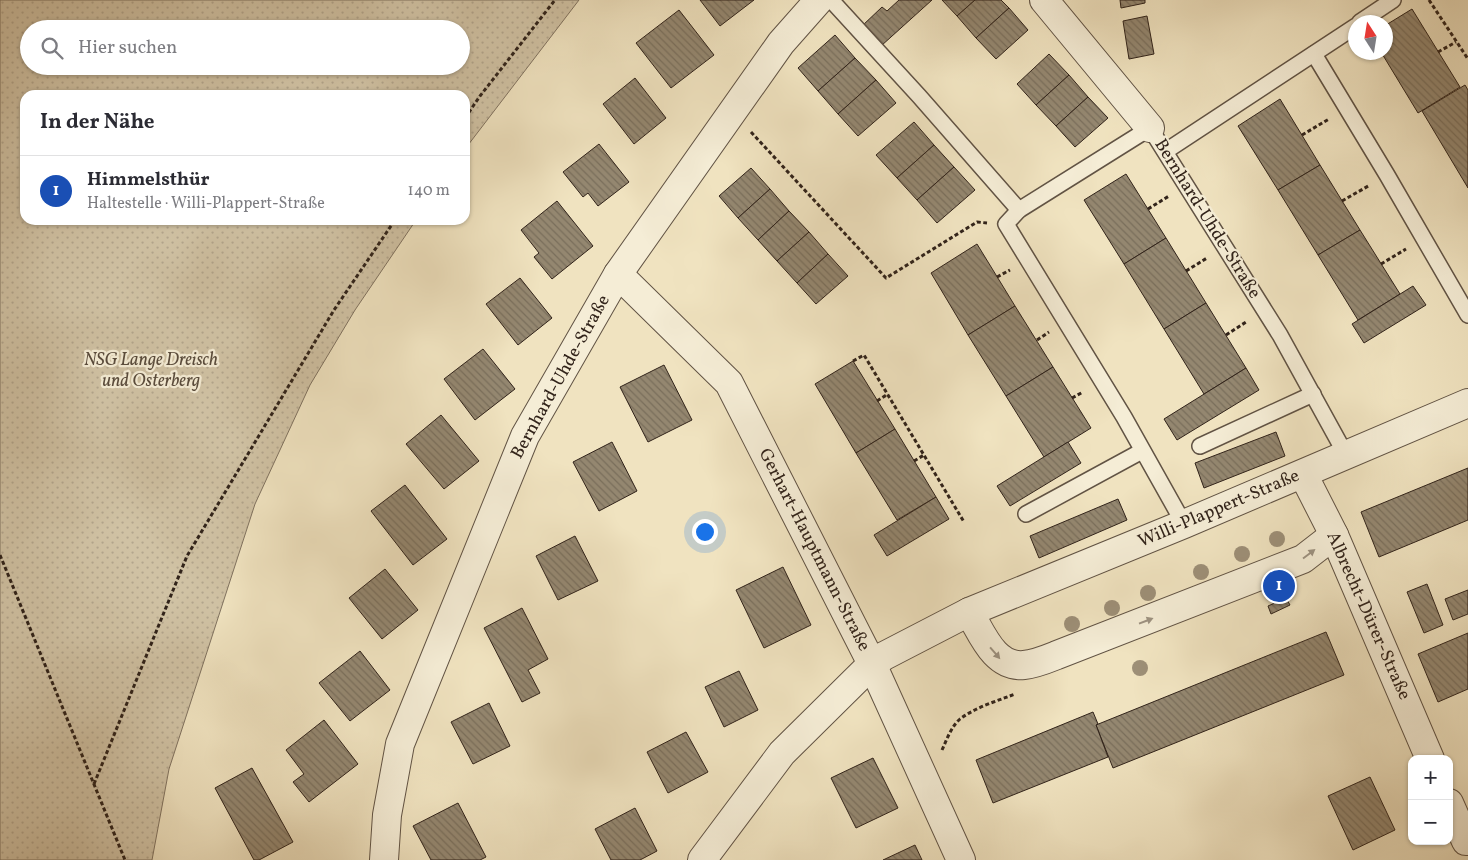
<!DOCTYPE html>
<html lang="de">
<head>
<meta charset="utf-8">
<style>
	:root { --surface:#fff; --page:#f7f7f7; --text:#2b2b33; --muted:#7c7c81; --line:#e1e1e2; --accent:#8f2418 }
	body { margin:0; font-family:Vollkorn,serif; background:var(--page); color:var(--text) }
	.controls { position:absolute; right:15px; bottom:15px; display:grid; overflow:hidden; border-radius:10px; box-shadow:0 1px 4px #0004 }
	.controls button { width:45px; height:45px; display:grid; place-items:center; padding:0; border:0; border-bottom:1px solid var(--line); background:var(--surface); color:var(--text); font:25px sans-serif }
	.compass { position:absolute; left:1348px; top:15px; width:45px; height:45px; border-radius:50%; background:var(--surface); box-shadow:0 1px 4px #0004; rotate:348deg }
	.you { position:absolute; left:704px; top:531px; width:18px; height:18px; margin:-12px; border:4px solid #fff; border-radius:50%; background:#1a73e8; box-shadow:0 0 0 8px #1a73e833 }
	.badge { display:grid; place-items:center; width:32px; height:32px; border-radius:50%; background:var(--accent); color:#fff; font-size:16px; font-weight:700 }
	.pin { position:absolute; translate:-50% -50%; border:2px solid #fff; box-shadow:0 1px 5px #0006 }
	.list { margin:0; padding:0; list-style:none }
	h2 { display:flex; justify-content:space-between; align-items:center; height:65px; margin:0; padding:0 20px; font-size:21px }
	h2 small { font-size:16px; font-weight:400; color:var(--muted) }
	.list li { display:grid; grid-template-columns:32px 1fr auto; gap:15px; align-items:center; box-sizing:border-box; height:70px; padding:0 20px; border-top:1px solid var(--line) }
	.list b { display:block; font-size:19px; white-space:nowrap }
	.list p { margin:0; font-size:16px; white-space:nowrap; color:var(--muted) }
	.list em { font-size:16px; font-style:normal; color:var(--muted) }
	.icon { flex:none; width:28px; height:28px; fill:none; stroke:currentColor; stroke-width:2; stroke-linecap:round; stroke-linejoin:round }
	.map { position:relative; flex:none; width:1468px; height:860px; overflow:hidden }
	.search { position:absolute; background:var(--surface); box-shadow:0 1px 4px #0004; left:20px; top:20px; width:450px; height:55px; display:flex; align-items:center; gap:12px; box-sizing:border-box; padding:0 18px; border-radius:28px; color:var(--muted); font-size:19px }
	.panel { position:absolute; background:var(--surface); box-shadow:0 1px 4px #0004; left:20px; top:90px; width:450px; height:135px; border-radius:15px }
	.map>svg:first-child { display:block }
	.park { fill:url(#park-dots); stroke:#80725f; fill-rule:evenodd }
	.building { fill:url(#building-back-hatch); stroke:#31231a }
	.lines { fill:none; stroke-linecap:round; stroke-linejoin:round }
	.service-casing { stroke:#615344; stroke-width:18 }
	.minor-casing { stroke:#615344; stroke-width:30 }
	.path { stroke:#31231a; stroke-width:3; stroke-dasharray:4 2.5; stroke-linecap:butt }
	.service { stroke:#f5edd6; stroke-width:15 }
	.minor { stroke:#f5edd6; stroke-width:28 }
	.tree { fill:#9d8f77 }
	.oneway { fill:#9d9281 }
	.labels { text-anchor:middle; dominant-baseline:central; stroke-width:4.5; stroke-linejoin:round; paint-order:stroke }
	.street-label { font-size:18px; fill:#31231a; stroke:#f5edd6 }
	.park-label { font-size:18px; font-style:italic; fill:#594b3c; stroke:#f5edd6 }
</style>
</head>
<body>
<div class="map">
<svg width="1468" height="860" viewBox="0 0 1468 860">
	<defs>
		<pattern id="park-dots" width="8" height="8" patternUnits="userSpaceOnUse" patternTransform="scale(1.25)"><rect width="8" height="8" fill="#d0c2a4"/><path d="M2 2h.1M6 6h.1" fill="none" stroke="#b3a68d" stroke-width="1.8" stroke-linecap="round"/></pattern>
		<pattern id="building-back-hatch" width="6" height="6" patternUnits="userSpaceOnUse" patternTransform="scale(1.25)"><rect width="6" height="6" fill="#948770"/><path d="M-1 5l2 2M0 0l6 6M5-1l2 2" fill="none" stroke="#796e5b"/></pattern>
	</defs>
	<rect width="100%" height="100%" fill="#f0e3c0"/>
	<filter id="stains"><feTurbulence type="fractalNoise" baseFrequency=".004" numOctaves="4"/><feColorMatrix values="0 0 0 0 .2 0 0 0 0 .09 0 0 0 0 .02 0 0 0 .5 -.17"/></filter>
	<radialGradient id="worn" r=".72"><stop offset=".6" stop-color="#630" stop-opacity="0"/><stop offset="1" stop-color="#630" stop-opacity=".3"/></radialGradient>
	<!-- park -->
	<path class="park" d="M0,0H579L465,149V95H25V220H416L355,310L310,385L255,504L169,769L152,860H0ZM29,29H461V66H29Z"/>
	<!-- building -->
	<g class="building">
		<path d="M700,0H754L720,26Z"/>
		<path d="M899,0H932L881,46L862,26L882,7L887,11Z"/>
		<path d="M942,0H975L957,16Z"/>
		<path d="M975,0H1001L1009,8L976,38L957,16Z"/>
		<path d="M1120,0H1145V3L1121,8Z"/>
		<path d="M1009,8L1028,30L996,59L976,38Z"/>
		<path d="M1412,9L1460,87L1418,113L1381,52H1386V25Z"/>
		<path d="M679,10L714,55L671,88L636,43Z"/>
		<path d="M1147,16L1154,54L1129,59L1123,21Z"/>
		<path d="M835,35L855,58L818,91L798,68Z"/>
		<path d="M1049,54L1069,75L1036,105L1017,84Z"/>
		<path d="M855,58L876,80L838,114L818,91Z"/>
		<path d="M1069,75L1088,97L1056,126L1036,105Z"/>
		<path d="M635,78L666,118L634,144L603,104Z"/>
		<path d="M876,80L896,103L858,136L838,114Z"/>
		<path d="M1465,85L1468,90V188L1422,111Z"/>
		<path d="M1088,97L1108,118L1075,147L1056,126Z"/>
		<path d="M1280,99L1320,165L1278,190L1238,126Z"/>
		<path d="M914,122L934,145L897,178L876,155Z"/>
		<path d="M599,144L629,182L598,206L588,193L583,197L563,172Z"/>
		<path d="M934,145L954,167L917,200L897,178Z"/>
		<path d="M1320,165L1360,230L1318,255L1278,190Z"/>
		<path d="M954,167L975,190L937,223L917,200Z"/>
		<path d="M751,168L770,189L738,218L719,196Z"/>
		<path d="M1126,174L1166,238L1124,264L1084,200Z"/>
		<path d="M770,189L789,211L758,240L738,218Z"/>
		<path d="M557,201L593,246L552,279L534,257L539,253L521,230Z"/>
		<path d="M789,211L809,232L777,261L758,240Z"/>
		<path d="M1360,230L1400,294L1358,320L1318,255Z"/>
		<path d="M809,232L828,254L797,283L777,261Z"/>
		<path d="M1166,238L1206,303L1164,329L1124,264Z"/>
		<path d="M977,244L1015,306L968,335L931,273Z"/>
		<path d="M828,254L848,276L816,304L797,283Z"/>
		<path d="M520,278L552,318L518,345L486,304Z"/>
		<path d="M1413,286L1426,305L1364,343L1352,324Z"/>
		<path d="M1206,303L1246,368L1204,394L1164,329Z"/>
		<path d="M1015,306L1053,367L1006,396L968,335Z"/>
		<path d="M483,349L515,389L475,420L444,379Z"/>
		<path d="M853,361L895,429L856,453L815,384Z"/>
		<path d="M664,365L692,420L648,442L620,387Z"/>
		<path d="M1053,367L1091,428L1044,457L1006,396Z"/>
		<path d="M1246,368L1259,390L1177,440L1164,419Z"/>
		<path d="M441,415L479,461L444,489L406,444Z"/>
		<path d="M895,429L936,497L897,520L856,453Z"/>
		<path d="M1276,432L1285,456L1204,488L1195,463Z"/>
		<path d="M612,442L637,491L599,511L573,462Z"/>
		<path d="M1068,442L1081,463L1010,506L997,486Z"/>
		<path d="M1468,468V520L1379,557L1361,512Z"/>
		<path d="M405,485L447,539L413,565L371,511Z"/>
		<path d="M936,497L949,519L887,556L874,535Z"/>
		<path d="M1118,499L1127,520L1039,558L1030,536Z"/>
		<path d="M575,536L598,581L558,600L536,556Z"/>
		<path d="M783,567L811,625L764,648L736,590Z"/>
		<path d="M385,569L418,610L382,639L349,598Z"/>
		<path d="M1427,584L1443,625L1424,633L1407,592Z"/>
		<path d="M1468,590V614L1453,620L1445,599Z"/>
		<path d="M1286,598L1290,605L1271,614L1268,606Z"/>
		<path d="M522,608L548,659L528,670L540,693L522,702L484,628Z"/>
		<path d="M1326,632L1344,675L1113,768L1096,725Z"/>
		<path d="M1468,633V689L1438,702L1418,654Z"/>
		<path d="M360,651L390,690L350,721L319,683Z"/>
		<path d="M739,671L758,710L724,727L705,687Z"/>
		<path d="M489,703L510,746L473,764L451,722Z"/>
		<path d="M1093,712L1098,724L1096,725L1108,757L993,803L976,760Z"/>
		<path d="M324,720L358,764L309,802L293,782L304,774L286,750Z"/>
		<path d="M686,732L708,772L668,793L647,752Z"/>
		<path d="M873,758L898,808L856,828L831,778Z"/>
		<path d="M252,768L293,842L259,860H254L215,788Z"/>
		<path d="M1370,777L1395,830L1353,850L1328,796Z"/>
		<path d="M458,803L486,857L480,860H431L413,826Z"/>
		<path d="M635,808L657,851L640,860H611L595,829Z"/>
		<path d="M915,845L922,860H883Z"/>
	</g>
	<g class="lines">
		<defs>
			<g id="service">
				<path d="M831,0L919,96L1019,210"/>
				<path d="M1360,22L1393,0"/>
				<path d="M1314,54L1387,175L1468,315"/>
				<path d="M1166,151L1356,26"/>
				<path d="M1200,446L1313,394"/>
				<path d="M1026,514L1142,451"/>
				<path d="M1184,524L1124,417L1006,224L1019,210L1150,128L1280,335L1346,455"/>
			</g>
			<g id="minor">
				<path d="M1044,0L1150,128"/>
				<path d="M618,274L729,383L872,664L961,860"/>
				<path d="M1303,474L1334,535L1430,759"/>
				<path d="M969,612C982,633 994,668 1024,665C1035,664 1047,659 1057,655L1303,559L1334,535"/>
				<path d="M1449,803L1466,841H1468"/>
				<path d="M384,860L387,815L400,744L525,436L618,274L781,43L819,0"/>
				<path d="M702,860L782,753L872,664L884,656L969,612L1184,524L1468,403"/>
			</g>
		</defs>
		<!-- service casing -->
		<use href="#service" class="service-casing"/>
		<!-- minor casing -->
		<use href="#minor" class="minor-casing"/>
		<!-- path -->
		<g class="path">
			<path d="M1429,0L1468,59"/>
			<path d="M1438,52L1456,42"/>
			<path d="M465,118L480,96L555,0"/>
			<path d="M751,132L886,278L977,222L987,223"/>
			<path d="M1302,135L1329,119"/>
			<path d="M1342,201L1370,185"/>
			<path d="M1148,209L1169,196"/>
			<path d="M1381,264L1406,249"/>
			<path d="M1186,271L1207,258"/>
			<path d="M997,277L1010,270"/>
			<path d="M1226,335L1246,322"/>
			<path d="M1037,340L1049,332"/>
			<path d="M853,361L864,355L964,522"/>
			<path d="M1072,398L1083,392"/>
			<path d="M877,401L888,394"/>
			<path d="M914,461L924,455"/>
			<path d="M0,555L125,860"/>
			<path d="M942,750C947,739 951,727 960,719C976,707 997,701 1015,694"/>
			<path d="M94,784L187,556L334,310L395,220"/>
		</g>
		<!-- service -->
		<use href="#service" class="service"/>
		<!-- minor -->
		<use href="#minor" class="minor"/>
	</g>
	<!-- trees -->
	<g class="tree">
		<circle cx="1277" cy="539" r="8"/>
		<circle cx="1242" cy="554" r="8"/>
		<circle cx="1201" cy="572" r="8"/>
		<circle cx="1148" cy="593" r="8"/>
		<circle cx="1112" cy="608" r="8"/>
		<circle cx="1072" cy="624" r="8"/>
		<circle cx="1140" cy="668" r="8"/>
	</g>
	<!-- one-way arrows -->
	<defs><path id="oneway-solid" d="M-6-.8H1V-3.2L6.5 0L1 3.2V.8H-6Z" transform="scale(1.25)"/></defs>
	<g class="oneway">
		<use href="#oneway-solid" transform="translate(1309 554) rotate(-37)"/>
		<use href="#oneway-solid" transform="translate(1146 621) rotate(-21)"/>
		<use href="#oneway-solid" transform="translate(995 653) rotate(49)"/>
	</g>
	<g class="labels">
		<!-- street labels -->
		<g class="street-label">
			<text transform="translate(1207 219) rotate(58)">Bernhard-Uhde-Straße</text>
			<text transform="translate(561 377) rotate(-61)">Bernhard-Uhde-Straße</text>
			<text transform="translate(1219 509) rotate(-23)">Willi-Plappert-Straße</text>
			<text transform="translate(814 550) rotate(63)">Gerhart-Hauptmann-Straße</text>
			<text transform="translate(1368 616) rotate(66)">Albrecht-Dürer-Straße</text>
		</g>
		<!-- park labels -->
		<g class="park-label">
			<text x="151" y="360">NSG Lange Dreisch<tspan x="151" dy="21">und Osterberg</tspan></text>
		</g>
	</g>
	<rect width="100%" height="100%" filter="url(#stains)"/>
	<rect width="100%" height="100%" fill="url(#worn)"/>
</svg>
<div class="controls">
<button>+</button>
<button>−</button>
</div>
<svg class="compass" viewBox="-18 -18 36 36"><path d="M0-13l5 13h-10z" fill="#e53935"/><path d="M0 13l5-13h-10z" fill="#7c7c81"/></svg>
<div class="you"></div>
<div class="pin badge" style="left:1279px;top:586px;background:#1a4fb4">1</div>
<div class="search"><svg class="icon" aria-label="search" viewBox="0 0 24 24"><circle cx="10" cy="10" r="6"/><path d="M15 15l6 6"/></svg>Hier suchen</div>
<section class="panel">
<h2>In der Nähe<small></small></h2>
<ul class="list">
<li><span class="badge" style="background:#1a4fb4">1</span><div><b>Himmelsthür</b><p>Haltestelle · Willi-Plappert-Straße</p></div><em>140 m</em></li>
</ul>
</section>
</div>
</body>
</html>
